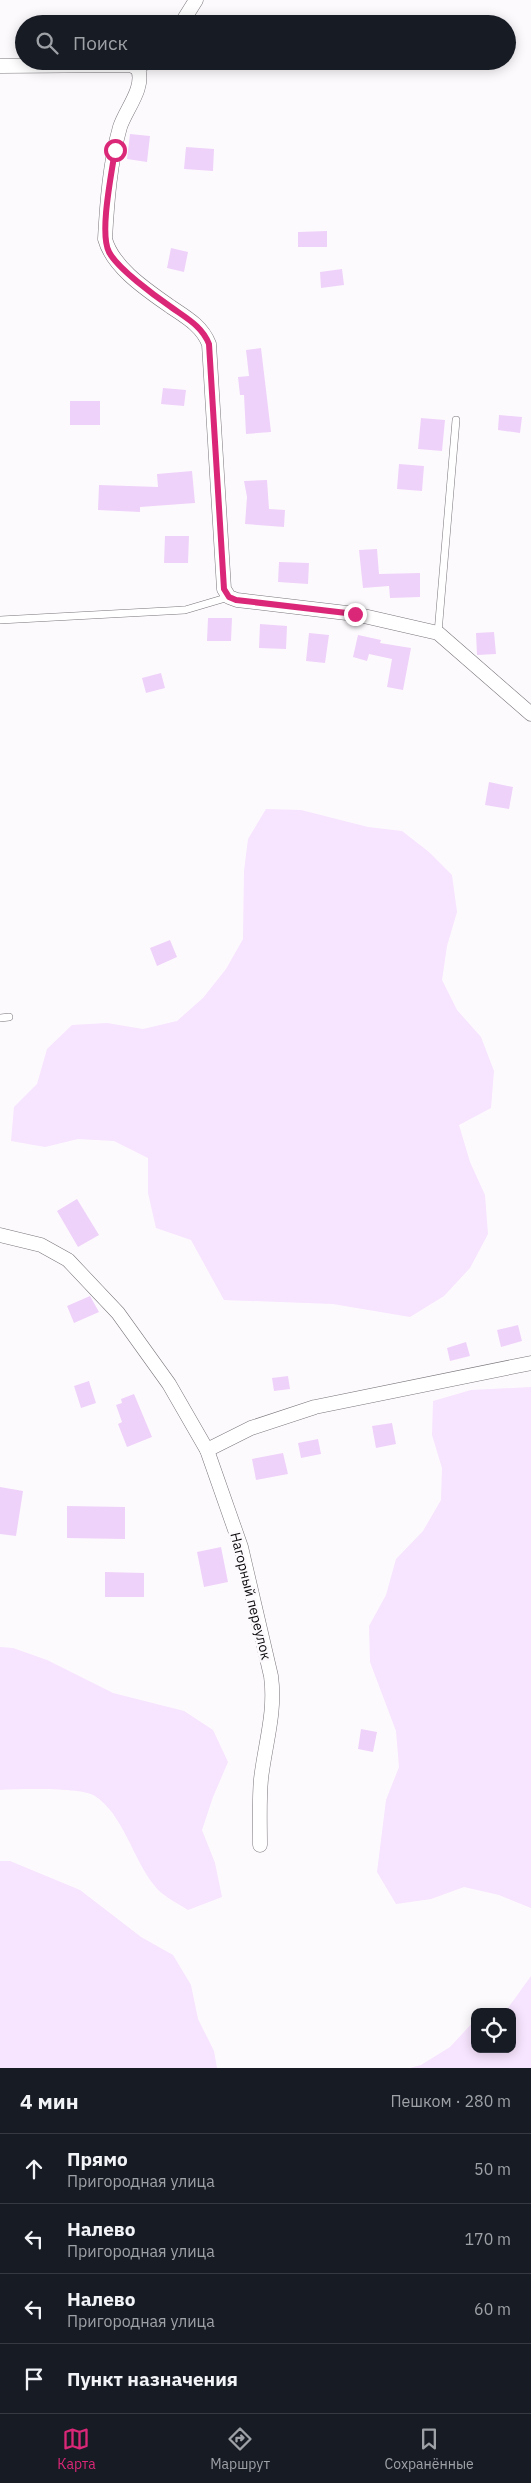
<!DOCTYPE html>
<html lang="ru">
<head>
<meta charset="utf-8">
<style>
	:root { --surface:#171b24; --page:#20242c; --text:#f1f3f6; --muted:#9ea1a6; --line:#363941; --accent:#db2777 }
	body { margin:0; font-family:"IBM Plex Sans",sans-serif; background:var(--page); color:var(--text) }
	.controls { position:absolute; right:15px; bottom:15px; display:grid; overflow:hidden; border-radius:10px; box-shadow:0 2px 12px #0003 }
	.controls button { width:45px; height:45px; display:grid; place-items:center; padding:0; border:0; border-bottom:1px solid var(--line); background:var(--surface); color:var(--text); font:25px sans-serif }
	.stop { position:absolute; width:15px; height:15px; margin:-11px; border:4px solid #db2777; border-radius:50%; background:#fff }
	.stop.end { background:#db2777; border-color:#fff; box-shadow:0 1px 5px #0008 }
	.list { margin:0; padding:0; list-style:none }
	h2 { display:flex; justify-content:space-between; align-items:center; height:65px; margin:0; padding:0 20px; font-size:21px }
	h2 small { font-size:16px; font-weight:400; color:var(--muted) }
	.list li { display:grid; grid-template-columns:32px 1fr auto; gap:15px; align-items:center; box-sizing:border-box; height:70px; padding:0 20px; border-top:1px solid var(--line) }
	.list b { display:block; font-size:19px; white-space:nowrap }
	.list p { margin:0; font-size:16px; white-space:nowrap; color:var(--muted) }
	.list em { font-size:16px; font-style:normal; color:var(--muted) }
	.icon { flex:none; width:28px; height:28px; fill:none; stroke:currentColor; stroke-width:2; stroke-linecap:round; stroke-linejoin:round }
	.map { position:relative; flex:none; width:531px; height:2068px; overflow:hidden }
	.search { position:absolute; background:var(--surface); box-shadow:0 2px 12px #0003; left:15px; right:15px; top:15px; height:55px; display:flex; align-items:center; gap:12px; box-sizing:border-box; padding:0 18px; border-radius:28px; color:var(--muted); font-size:19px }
	.sheet { height:345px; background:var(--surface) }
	nav { display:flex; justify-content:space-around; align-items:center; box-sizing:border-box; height:70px; border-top:1px solid var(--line); background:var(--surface); font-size:14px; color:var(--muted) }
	nav a { display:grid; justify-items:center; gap:2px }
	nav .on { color:var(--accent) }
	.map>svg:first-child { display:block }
	.green { fill:#f7e4fe }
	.building { fill:#efd2f9 }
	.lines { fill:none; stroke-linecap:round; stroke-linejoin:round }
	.lane-casing { stroke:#7a767b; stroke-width:8 }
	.street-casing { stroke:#7a767b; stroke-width:15 }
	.lane { stroke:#fff; stroke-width:7 }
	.street { stroke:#fff; stroke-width:14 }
	.route { stroke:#db2777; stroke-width:6 }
	.labels { text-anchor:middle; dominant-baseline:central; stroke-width:5; stroke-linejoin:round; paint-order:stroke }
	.street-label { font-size:14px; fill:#0d0c0d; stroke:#fdfafe }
</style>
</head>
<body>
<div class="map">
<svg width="531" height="2068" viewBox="0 0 531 2068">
	<rect width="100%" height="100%" fill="#fdfafe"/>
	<!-- green -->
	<g class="green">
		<path d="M266,809L301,810L368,827L402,831L429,852L452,875L457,912L447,946L442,980L457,1010L481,1037L494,1071L491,1108L459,1125L470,1162L485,1195L488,1234L470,1268L444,1296L410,1317L333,1304L224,1300L191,1240L156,1228L148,1193V1158L114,1141L78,1139L45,1147L11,1141L14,1107L37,1084L47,1049L72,1025L107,1023L143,1029L177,1021L203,998L226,969L243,939L244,871L248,839Z"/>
		<path d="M531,1387V1908L499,1895L464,1887L431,1899L396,1904L377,1872L386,1800L399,1767L396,1731L370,1662L369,1626L386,1595L396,1559L423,1531L441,1500L442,1468L432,1435L433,1401L471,1390Z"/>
		<path d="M0,1647L13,1648L47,1660L113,1693L184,1711L213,1730L228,1762L213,1797L202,1830L215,1863L222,1897L188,1910C177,1903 161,1895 154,1885C133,1859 123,1814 95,1796C81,1787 18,1789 0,1790Z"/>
		<path d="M0,1861H10L80,1890L141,1937L173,1955L191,1985L198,2019L214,2051L217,2068H0Z"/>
		<path d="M531,1976V2068H410L421,2065L450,2047L475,2020V2049H512V2012H499L508,2008Z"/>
	</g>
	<!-- building -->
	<g class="building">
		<path d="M130,134L150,136L147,162L127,159Z"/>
		<path d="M186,147L214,149L213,171L184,169Z"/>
		<path d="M327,231V247H298V232Z"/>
		<path d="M171,248L188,252L184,272L167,268Z"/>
		<path d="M342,269L344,285L321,288L320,272Z"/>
		<path d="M261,348L271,432L246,434L244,395H240L238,377L249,376L246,350Z"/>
		<path d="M163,388L186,390L184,406L161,404Z"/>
		<rect x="70" y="401" width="30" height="24"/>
		<path d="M499,415L522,417L520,433L498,430Z"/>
		<path d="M421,418L445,420L442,451L418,449Z"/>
		<path d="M399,464L424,466L422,491L397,489Z"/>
		<path d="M192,471L195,503L140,507V512L98,510L99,485L158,487L157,474Z"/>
		<path d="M267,480L269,509L285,510L284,527L245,524L247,497L244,481Z"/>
		<path d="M165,536H189L188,563H164Z"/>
		<path d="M377,549L379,574L420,573V597L390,598L389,586L363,588L359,550Z"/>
		<path d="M279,562L309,563L308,584L278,582Z"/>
		<path d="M208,618H232L231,641H207Z"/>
		<path d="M260,624L287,626L286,649L259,648Z"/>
		<path d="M494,632L496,654L477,655L476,633Z"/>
		<path d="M309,633L329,635L325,663L306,661Z"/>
		<path d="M358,635L381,640L380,643L411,648L403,690L387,687L392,659L369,654L367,661L353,657Z"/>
		<path d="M161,673L165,688L146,693L142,678Z"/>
		<path d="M489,782L513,787L509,809L485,805Z"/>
		<path d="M170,940L177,957L157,966L150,948Z"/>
		<path d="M77,1199L99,1235L78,1247L57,1211Z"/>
		<path d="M90,1296L99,1312L74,1323L67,1306Z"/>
		<path d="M518,1325L522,1341L501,1347L497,1330Z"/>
		<path d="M466,1342L470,1356L450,1361L447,1348Z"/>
		<path d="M288,1376L290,1389L274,1391L272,1378Z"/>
		<path d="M89,1381L96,1403L81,1408L74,1386Z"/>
		<path d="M134,1394L152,1437L127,1447L118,1424L122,1422L116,1405L122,1403L121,1399Z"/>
		<path d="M392,1423L396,1444L376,1448L372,1426Z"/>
		<path d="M318,1439L321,1454L301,1458L298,1443Z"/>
		<path d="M283,1453L288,1474L256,1480L252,1459Z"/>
		<path d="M0,1487L23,1491L16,1536L0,1534Z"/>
		<path d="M67,1506L125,1507V1539L67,1538Z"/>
		<path d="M221,1547L228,1582L204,1587L197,1552Z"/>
		<path d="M105,1572L144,1573V1597H105Z"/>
		<path d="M361,1729L377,1732L373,1752L358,1749Z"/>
	</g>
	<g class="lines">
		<defs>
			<g id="lane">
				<path d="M0,620L185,610L229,597"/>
				<path d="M438,633L456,420"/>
				<path d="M0,1018L9,1017"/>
			</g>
			<g id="street">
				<path d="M181,24L196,0"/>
				<path d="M146,61L138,69C145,88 126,109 120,127C110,162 107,203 105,239C113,268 147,290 171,307C186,317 202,326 209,344L224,589L229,597L237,600L355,614L438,633L531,714"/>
				<path d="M0,66L131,65L138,69"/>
				<path d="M0,1235L41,1245L68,1260L118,1313L169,1384L207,1450L241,1547L271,1676C276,1712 265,1744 261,1779C259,1801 260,1823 260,1845"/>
				<path d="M207,1450L251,1428L315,1407L531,1363"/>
			</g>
		</defs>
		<!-- lane casing -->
		<use href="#lane" class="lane-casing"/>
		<!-- street casing -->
		<use href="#street" class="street-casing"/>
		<!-- lane -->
		<use href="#lane" class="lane"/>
		<!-- street -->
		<use href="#street" class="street"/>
	</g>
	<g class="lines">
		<!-- route -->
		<path class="route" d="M115,150C112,172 99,233 109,252C117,268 155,296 171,307C186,318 202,326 209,344L224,589L229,597L236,600L355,614"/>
	</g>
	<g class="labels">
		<!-- street labels -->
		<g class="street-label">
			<text transform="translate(251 1596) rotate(76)">Нагорный переулок</text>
		</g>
	</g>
</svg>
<div class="controls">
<button><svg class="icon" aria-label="locate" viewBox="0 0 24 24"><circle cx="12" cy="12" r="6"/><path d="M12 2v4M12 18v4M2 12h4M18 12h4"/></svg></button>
</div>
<div class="stop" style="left:115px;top:150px"></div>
<div class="stop end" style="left:355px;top:614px"></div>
<div class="search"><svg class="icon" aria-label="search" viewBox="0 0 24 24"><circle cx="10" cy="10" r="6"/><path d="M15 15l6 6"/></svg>Поиск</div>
</div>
<section class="sheet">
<h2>4 мин<small>Пешком · 280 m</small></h2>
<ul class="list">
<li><svg class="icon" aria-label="ahead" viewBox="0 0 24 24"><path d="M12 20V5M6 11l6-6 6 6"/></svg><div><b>Прямо</b><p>Пригородная улица</p></div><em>50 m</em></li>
<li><svg class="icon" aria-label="left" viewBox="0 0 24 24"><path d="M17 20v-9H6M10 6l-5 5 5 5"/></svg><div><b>Налево</b><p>Пригородная улица</p></div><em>170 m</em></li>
<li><svg class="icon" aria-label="left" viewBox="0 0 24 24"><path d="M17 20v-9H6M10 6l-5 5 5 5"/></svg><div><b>Налево</b><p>Пригородная улица</p></div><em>60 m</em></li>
<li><svg class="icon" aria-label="arrive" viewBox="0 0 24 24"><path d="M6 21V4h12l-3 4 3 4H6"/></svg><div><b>Пункт назначения</b></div></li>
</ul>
</section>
<nav>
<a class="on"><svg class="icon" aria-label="map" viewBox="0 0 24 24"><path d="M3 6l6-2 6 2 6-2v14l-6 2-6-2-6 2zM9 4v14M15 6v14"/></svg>Карта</a>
<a><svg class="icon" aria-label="directions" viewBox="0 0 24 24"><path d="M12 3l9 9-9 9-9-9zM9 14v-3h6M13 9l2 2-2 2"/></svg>Маршрут</a>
<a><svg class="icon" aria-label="saved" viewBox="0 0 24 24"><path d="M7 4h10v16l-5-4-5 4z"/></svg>Сохранённые</a>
</nav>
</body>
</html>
